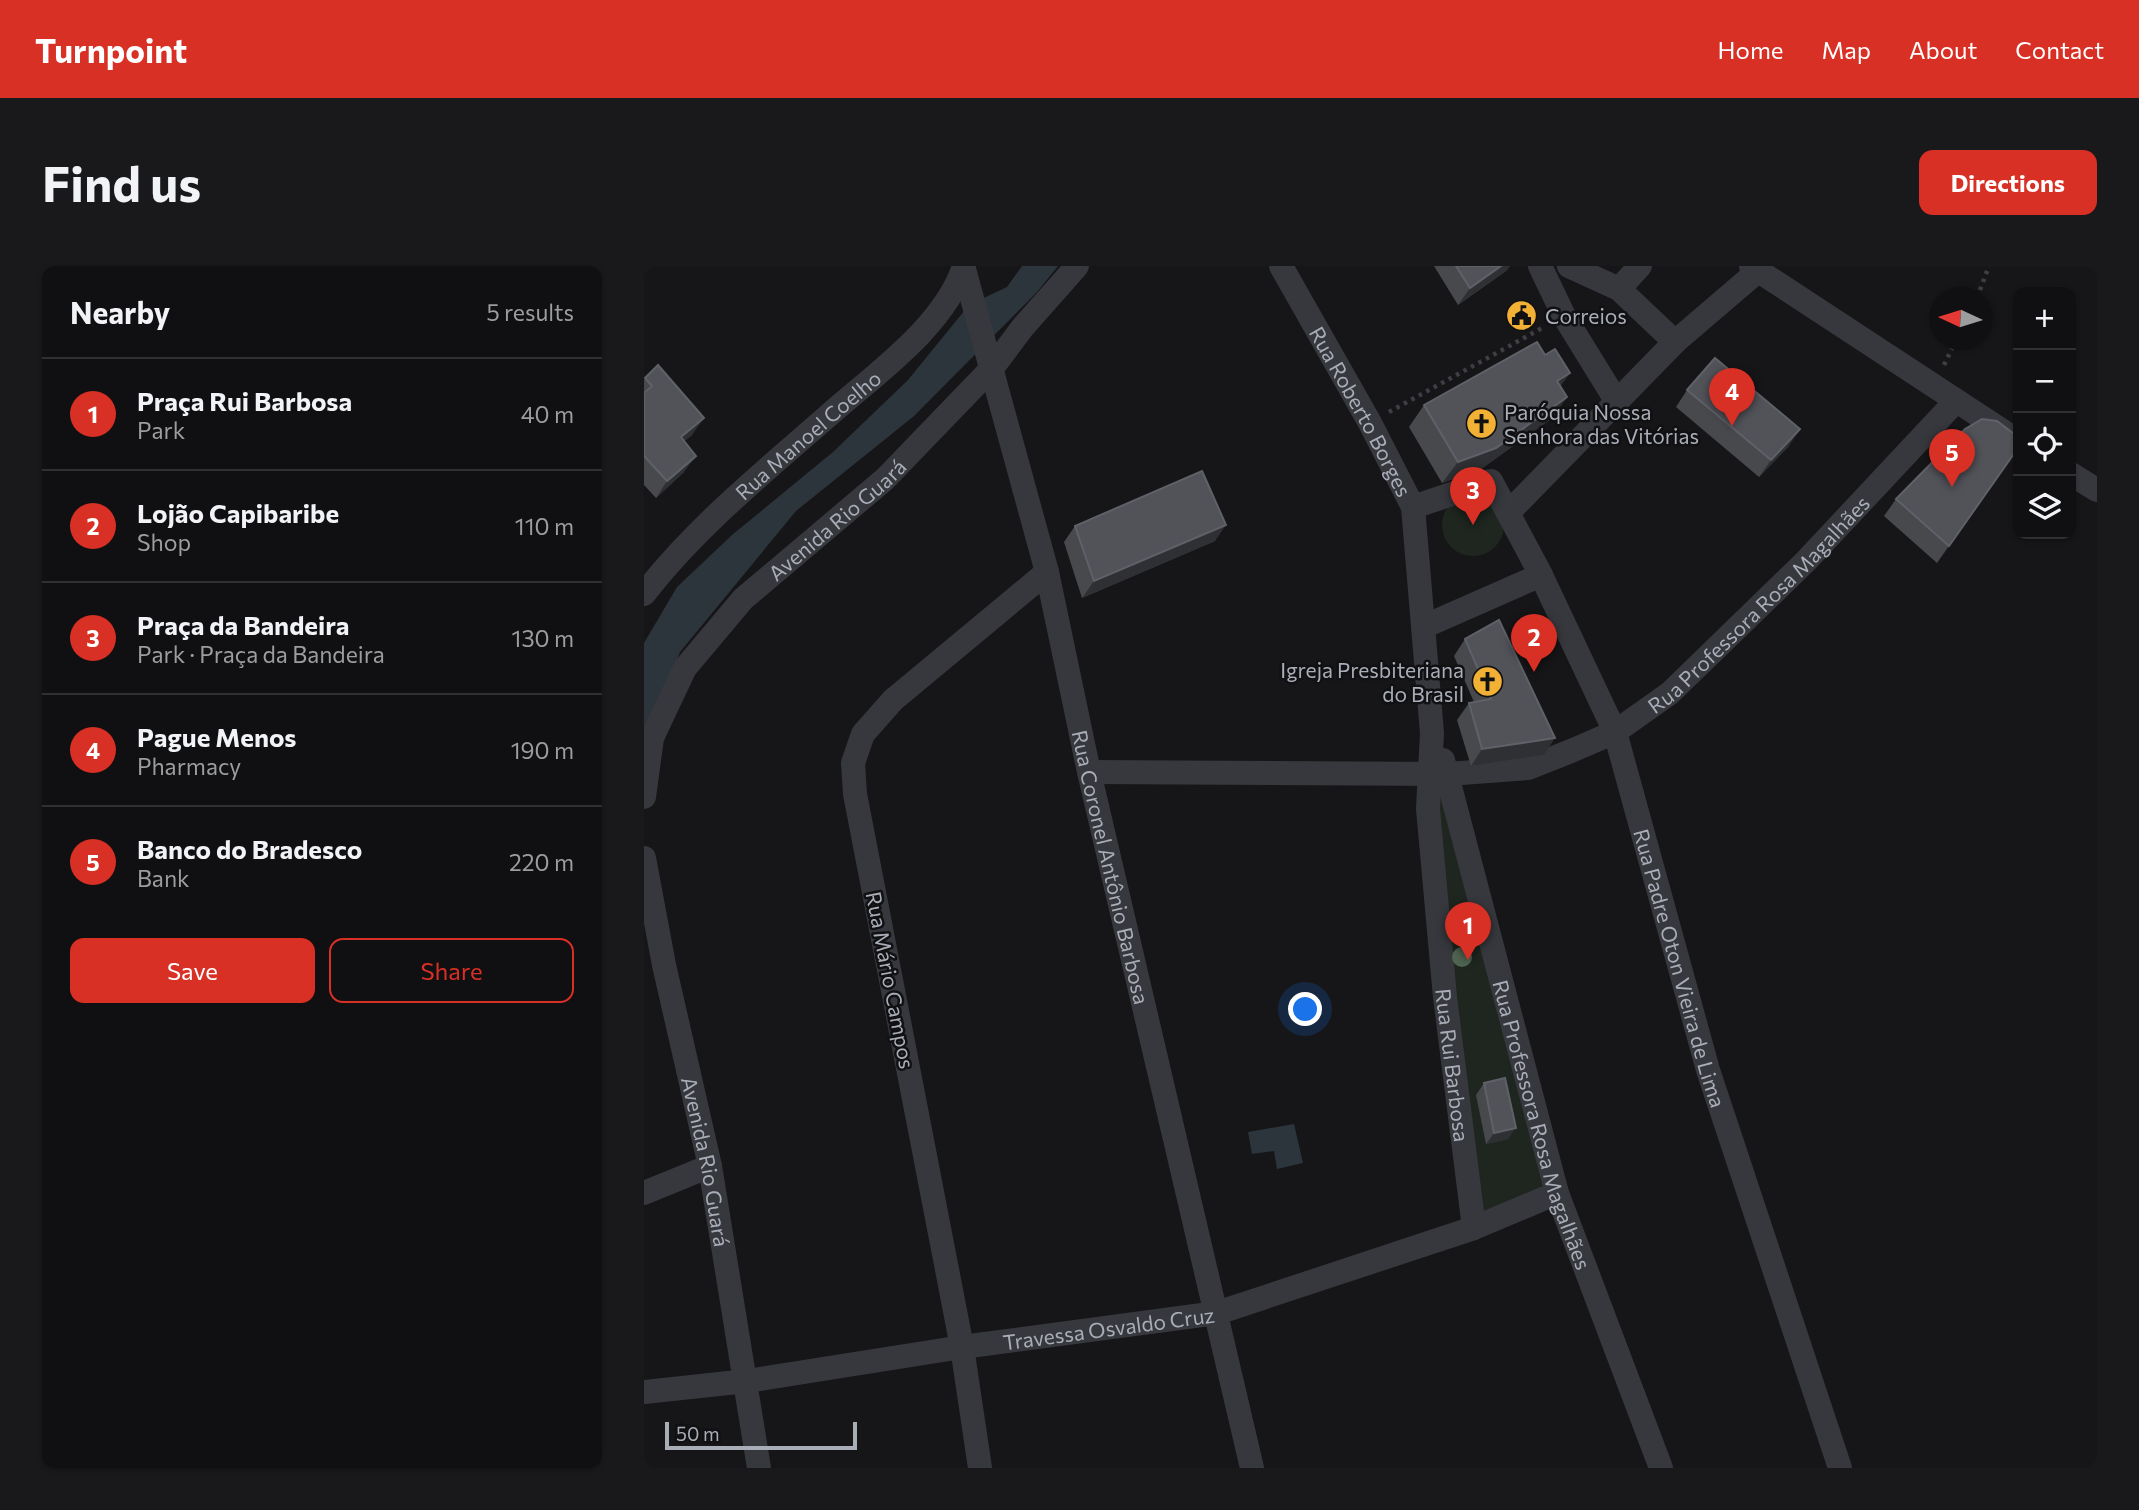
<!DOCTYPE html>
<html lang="en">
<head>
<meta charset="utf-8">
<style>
	:root { --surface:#101012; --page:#19191b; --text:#f1f3f6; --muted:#9c9d9f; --line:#303032; --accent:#d93025 }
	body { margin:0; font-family:Commissioner,sans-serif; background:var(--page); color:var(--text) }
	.controls { position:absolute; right:21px; top:21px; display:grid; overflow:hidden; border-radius:14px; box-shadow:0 2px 5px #0004 }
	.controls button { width:63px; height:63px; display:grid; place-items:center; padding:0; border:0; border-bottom:2px solid var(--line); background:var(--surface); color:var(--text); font:35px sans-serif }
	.compass { position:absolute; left:1285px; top:21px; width:63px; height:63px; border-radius:50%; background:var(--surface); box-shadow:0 2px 5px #0004; rotate:274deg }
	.scale { position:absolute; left:21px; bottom:18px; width:192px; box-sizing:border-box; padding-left:7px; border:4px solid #a8adb8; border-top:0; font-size:19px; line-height:24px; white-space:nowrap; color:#a8adb8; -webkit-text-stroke:5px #111113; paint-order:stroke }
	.you { position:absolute; left:662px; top:744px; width:24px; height:24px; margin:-18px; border:5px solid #fff; border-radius:50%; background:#1a73e8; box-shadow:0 0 0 10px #1a73e833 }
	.badge { display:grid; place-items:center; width:46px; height:46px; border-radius:50%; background:var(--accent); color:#fff; font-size:23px; font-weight:700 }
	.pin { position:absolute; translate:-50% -58px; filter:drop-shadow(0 2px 4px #0008) }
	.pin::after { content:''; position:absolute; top:37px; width:24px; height:21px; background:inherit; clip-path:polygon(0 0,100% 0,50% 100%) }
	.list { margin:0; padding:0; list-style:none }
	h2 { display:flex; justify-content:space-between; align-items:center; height:91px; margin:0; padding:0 28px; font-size:30px }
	h2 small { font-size:23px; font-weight:400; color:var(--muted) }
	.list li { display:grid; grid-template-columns:46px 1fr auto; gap:21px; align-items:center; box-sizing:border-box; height:112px; padding:0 28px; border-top:2px solid var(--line) }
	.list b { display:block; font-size:26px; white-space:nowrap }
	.list p { margin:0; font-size:23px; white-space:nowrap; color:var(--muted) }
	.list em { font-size:23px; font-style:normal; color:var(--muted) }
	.actions { display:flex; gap:14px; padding:21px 28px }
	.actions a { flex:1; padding:16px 0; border:2px solid var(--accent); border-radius:14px; text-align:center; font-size:24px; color:var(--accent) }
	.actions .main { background:var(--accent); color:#fff }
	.icon { flex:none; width:38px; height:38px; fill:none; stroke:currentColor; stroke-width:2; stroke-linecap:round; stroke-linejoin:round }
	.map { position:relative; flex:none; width:1453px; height:1202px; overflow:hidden; border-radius:14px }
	header { display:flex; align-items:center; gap:42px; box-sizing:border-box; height:98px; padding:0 35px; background:var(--accent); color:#fff }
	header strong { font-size:33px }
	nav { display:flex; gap:38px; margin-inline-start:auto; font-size:24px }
	.intro { display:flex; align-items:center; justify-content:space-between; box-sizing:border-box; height:168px; padding:0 42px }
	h1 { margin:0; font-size:49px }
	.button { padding:18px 32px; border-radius:14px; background:var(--accent); color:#fff; font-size:24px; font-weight:700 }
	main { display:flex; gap:42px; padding:0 42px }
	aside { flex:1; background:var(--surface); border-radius:14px; box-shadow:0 2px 5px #0004 }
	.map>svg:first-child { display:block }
	.green { fill:#1e261f }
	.water { fill:#2c353c }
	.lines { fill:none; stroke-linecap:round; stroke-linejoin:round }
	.path { stroke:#3d3f44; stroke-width:4.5; stroke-dasharray:3.5 5; stroke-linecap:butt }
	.street { stroke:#37383d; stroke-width:24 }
	.tree { fill:#506452 }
	.wall { fill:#47494d }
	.shaded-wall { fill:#2f3033 }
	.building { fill:#525359; stroke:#5f6168; stroke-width:2 }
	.labels { text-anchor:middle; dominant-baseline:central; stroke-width:5; stroke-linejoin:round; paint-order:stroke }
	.poi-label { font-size:21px; fill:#a8adb8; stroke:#111113; text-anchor:start }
	.street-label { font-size:21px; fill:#a8adb8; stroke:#111113 }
</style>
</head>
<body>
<header>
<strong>Turnpoint</strong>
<nav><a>Home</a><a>Map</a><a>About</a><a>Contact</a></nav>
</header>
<div class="intro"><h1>Find us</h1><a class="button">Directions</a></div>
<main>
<aside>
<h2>Nearby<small>5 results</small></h2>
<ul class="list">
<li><span class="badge">1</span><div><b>Praça Rui Barbosa</b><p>Park</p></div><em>40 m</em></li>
<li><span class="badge">2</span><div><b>Lojão Capibaribe</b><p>Shop</p></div><em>110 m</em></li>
<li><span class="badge">3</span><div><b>Praça da Bandeira</b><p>Park · Praça da Bandeira</p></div><em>130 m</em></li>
<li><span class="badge">4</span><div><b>Pague Menos</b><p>Pharmacy</p></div><em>190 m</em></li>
<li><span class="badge">5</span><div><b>Banco do Bradesco</b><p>Bank</p></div><em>220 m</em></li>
</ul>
<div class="actions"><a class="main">Save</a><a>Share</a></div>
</aside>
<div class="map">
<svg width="1453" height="1202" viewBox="0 0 1453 1202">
	<rect width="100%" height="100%" fill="#161618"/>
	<!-- green -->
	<g class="green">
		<circle cx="829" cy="259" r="31"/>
		<path d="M785,508L812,546L913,927L830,962Z"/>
	</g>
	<!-- water -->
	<g class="water">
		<path d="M378,0H414L393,26L270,150L152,245L36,386L0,478V377L33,321L88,269L189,186L264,114L325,39L363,21Z"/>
		<path d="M650,858L659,897L633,903L630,885L608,888L604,866Z"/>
	</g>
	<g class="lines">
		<!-- path -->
		<g class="path">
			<path d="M1333,32L1345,0"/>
			<path d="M1300,99L1312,74"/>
			<path d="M745,146L900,61"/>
		</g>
		<!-- street -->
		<g class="street">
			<path id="s1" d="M637,0L726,157L769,241L788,467L784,543L801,731L830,962"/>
			<path d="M896,0L920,50L973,136"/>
			<path d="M925,0L975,23L1031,76"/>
			<path d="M1107,0L1374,175"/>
			<path id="s2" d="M320,3L403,306L445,506L608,1202"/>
			<path d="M975,23L996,0"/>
			<path d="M1427,208L1453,224"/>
			<path id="s3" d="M769,241L847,215L897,309L971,466L1064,804L1196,1202"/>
			<path d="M866,245L1031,76L1114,5"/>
			<path id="s4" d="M0,328C52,261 121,205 185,149C230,109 301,60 320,0"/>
			<path d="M779,361L897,309"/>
			<path id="s5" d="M799,494L913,927L1017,1202"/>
			<path id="s6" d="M445,506L804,508L884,502L927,485L971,466L1026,427L1162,295L1311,136"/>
			<path id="s7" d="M0,531L8,472L41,402L99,333L241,213L349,101L379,61L433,0"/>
			<path id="s8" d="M0,592L20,699L66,900L115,1202"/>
			<path d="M0,927L66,900"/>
			<path id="s9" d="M0,1126L103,1115L318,1081L573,1047L830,962L913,927"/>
			<path d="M336,1202L318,1081L211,528L209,497L219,468L249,434L403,306"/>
		</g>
	</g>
	<!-- trees -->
	<circle class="tree" cx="818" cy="691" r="10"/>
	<!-- wall -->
	<g class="wall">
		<path d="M790,0H866L862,5L814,39Z"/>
		<path d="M901,89L926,107L916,120L923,131L907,153L837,203L798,217L765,161L780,139Z"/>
		<path d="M14,99L48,169L40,175V206L12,232L0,219V114Z"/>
		<path d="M1043,124L1145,180L1115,211L1032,141Z"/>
		<path d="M1374,182L1293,297L1240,250L1252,233Z"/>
		<path d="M431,260L571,275L438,332L420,276Z"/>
		<path d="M821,373L900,489L827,500L813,454L825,437L830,436L810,390Z"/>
		<path d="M840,817L864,873L842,878L832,829Z"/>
	</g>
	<!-- shaded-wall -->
	<g class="shaded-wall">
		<path d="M857,0H866L862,5L814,39L826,22Z"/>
		<path d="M926,107L910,129L913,115Z"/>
		<path d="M923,131L907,153L837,203L798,217L814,196Z"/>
		<path d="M60,152L48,169L25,187L37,171Z"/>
		<path d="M1156,163L1145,180L1115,211L1127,194Z"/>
		<path d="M52,190L40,206L12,232L23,215Z"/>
		<path d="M582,259L571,275L438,332L450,315Z"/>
		<path d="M911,472L900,489L827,500L838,483Z"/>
		<path d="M872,862L864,873L842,878L850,867Z"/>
	</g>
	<!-- building -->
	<g class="building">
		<path d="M812,0H857L826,22Z"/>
		<path d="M893,76L901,89L911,83L926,107L913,115L923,131L852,182L814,196L780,139Z"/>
		<path d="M1071,92L1156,163L1127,194L1043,124Z"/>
		<path d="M14,99L60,152L37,171L52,190L23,215L0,190V127L8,120L1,112Z"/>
		<path d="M1338,153L1353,155L1374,171V182L1305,280L1252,233L1321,163Z"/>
		<path d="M558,205L582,259L450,315L431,260Z"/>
		<path d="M855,354L911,472L838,483L825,437L847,433L821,373Z"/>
		<path d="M861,812L872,862L850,867L840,817Z"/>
	</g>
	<!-- icons -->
	<defs>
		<symbol id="civic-disc" viewBox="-11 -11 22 22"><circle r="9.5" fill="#f2b134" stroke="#111113"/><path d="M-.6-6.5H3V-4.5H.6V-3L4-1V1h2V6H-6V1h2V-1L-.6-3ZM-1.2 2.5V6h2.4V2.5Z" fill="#111"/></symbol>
		<symbol id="church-disc" viewBox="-11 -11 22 22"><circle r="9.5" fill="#f2b134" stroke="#111113"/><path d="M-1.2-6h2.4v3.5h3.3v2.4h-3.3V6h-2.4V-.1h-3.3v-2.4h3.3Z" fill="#111"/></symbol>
	</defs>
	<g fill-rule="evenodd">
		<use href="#civic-disc" x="860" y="32" width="35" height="35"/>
		<use href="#church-disc" x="820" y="140" width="35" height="35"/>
		<use href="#church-disc" x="826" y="398" width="35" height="35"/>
	</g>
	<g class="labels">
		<!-- poi labels -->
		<g class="poi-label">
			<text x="901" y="49">Correios</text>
			<text x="860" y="145">Paróquia Nossa<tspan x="860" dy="24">Senhora das Vitórias</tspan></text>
			<text x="820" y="403" text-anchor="end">Igreja Presbiteriana<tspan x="820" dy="24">do Brasil</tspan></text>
		</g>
		<!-- street labels -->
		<g class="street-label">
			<text stroke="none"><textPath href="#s1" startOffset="166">Rua Roberto Borges</textPath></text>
			<text stroke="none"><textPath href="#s4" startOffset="229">Rua Manoel Coelho</textPath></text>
			<text stroke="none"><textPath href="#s7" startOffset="350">Avenida Rio Guará</textPath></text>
			<text stroke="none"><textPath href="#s6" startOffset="726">Rua Professora Rosa Magalhães</textPath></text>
			<text stroke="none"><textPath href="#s2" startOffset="616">Rua Coronel Antônio Barbosa</textPath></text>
			<text stroke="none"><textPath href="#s3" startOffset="607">Rua Padre Oton Vieira de Lima</textPath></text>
			<text transform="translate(247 714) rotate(79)">Rua Mário Campos</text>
			<text stroke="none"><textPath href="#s1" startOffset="835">Rua Rui Barbosa</textPath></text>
			<text stroke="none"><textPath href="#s5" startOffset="378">Rua Professora Rosa Magalhães</textPath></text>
			<text stroke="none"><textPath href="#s8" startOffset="310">Avenida Rio Guará</textPath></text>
			<text stroke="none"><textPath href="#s9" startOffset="469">Travessa Osvaldo Cruz</textPath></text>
		</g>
	</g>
</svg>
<div class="controls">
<button>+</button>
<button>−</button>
<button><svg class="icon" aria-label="locate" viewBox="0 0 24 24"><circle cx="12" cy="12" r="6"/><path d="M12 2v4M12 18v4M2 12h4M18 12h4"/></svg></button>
<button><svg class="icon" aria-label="layers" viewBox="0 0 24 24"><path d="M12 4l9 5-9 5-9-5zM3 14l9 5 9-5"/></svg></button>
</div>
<svg class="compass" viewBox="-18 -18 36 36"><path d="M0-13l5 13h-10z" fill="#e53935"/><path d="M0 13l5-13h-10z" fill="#9c9d9f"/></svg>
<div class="scale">50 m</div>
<div class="you"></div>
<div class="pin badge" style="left:824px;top:694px">1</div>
<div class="pin badge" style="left:890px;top:406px">2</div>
<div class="pin badge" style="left:829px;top:259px">3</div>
<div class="pin badge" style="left:1088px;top:160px">4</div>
<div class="pin badge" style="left:1308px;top:221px">5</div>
</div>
</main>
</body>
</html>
